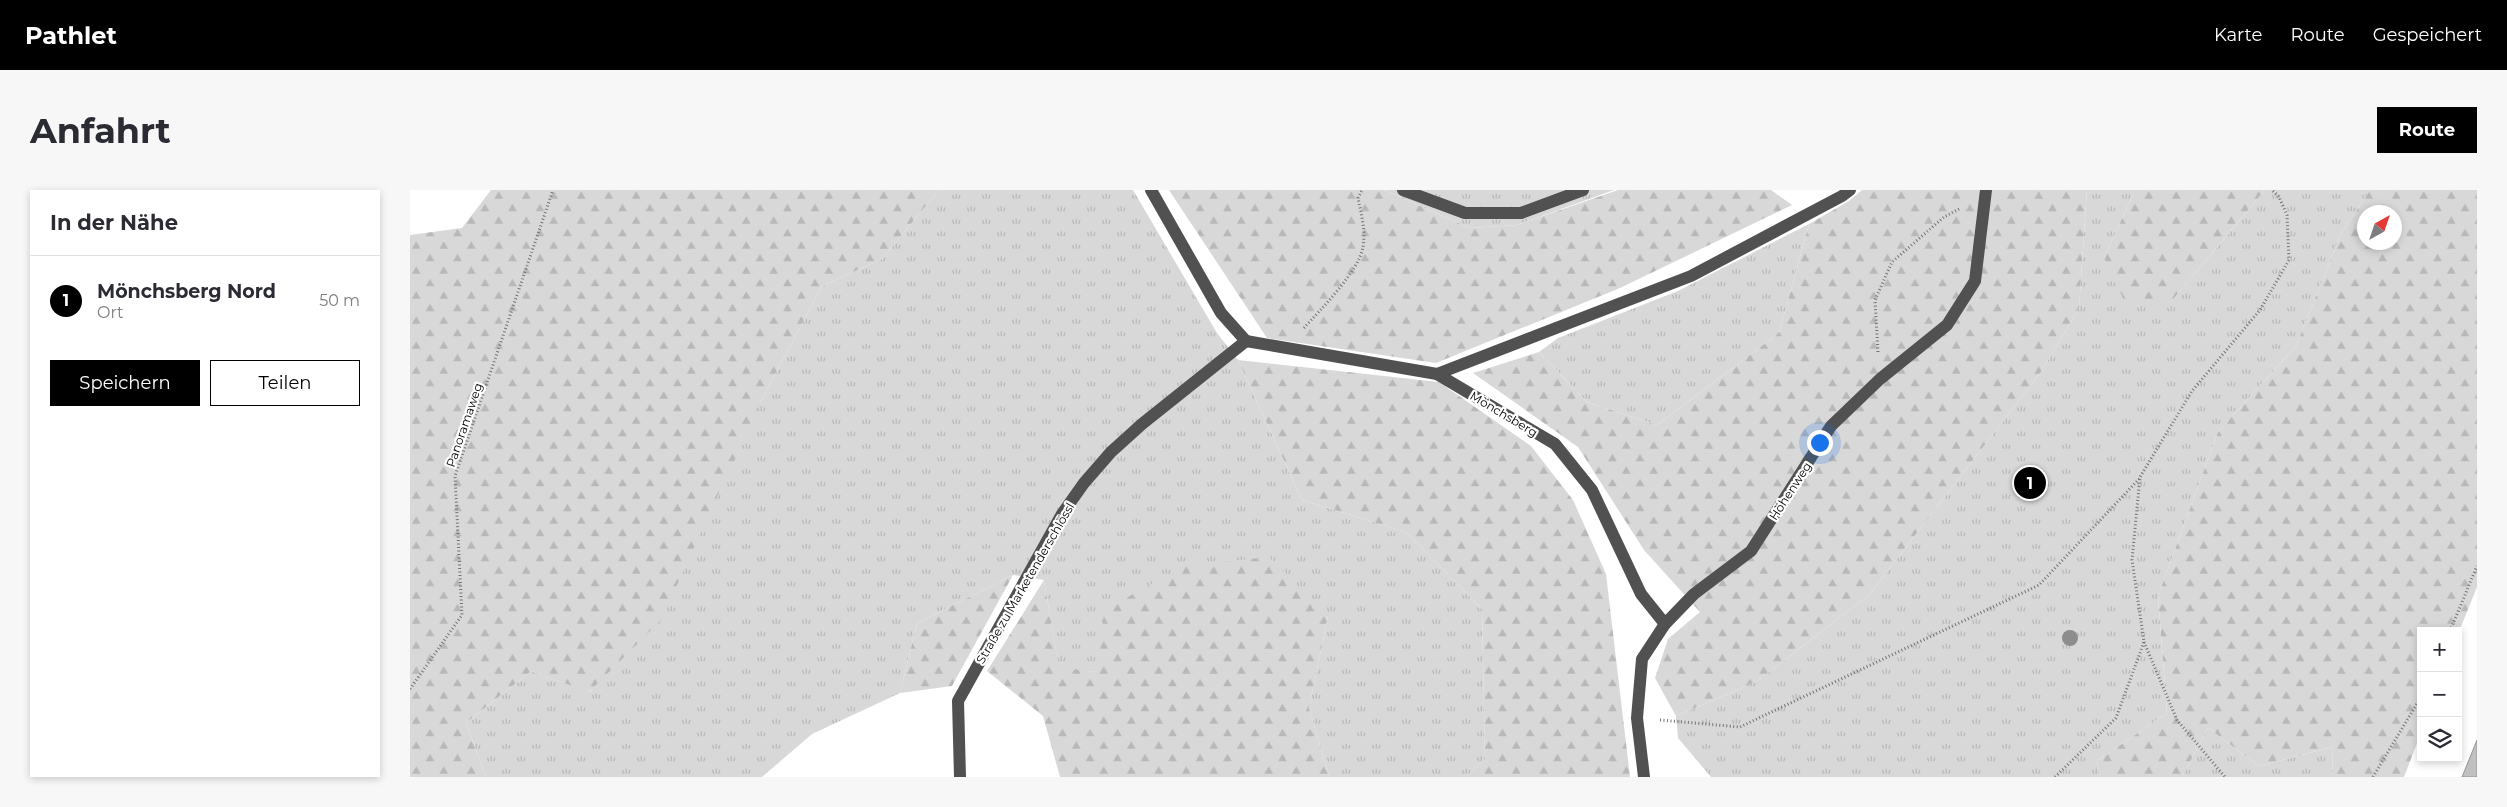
<!DOCTYPE html>
<html lang="de">
<head>
<meta charset="utf-8">
<style>
	:root { --surface:#fff; --page:#f7f7f7; --text:#2b2b33; --muted:#7c7c81; --line:#e1e1e2; --accent:#000 }
	body { margin:0; font-family:Montserrat,sans-serif; background:var(--page); color:var(--text) }
	.controls { position:absolute; right:15px; bottom:15px; display:grid; overflow:hidden; border-radius:0px; box-shadow:0 2px 8px #0003 }
	.controls button { width:45px; height:45px; display:grid; place-items:center; padding:0; border:0; border-bottom:1px solid var(--line); background:var(--surface); color:var(--text); font:25px sans-serif }
	.compass { position:absolute; left:1947px; top:15px; width:45px; height:45px; border-radius:50%; background:var(--surface); box-shadow:0 2px 8px #0003; rotate:40deg }
	.you { position:absolute; left:1409px; top:252px; width:18px; height:18px; margin:-12px; border:4px solid #fff; border-radius:50%; background:#1a73e8; box-shadow:0 0 0 8px #1a73e833 }
	.badge { display:grid; place-items:center; width:32px; height:32px; border-radius:50%; background:var(--accent); color:#fff; font-size:16px; font-weight:700 }
	.pin { position:absolute; translate:-50% -50%; border:2px solid #fff; box-shadow:0 1px 5px #0006 }
	.list { margin:0; padding:0; list-style:none }
	h2 { display:flex; justify-content:space-between; align-items:center; height:65px; margin:0; padding:0 20px; font-size:21px }
	h2 small { font-size:16px; font-weight:400; color:var(--muted) }
	.list li { display:grid; grid-template-columns:32px 1fr auto; gap:15px; align-items:center; box-sizing:border-box; height:90px; padding:0 20px; border-top:1px solid var(--line) }
	.list b { display:block; font-size:19px; white-space:nowrap }
	.list p { margin:0; font-size:16px; white-space:nowrap; color:var(--muted) }
	.list em { font-size:16px; font-style:normal; color:var(--muted) }
	.actions { display:flex; gap:10px; padding:15px 20px }
	.actions a { flex:1; padding:11px 0; border:1px solid var(--accent); border-radius:0px; text-align:center; font-size:18px; color:var(--accent) }
	.actions .main { background:var(--accent); color:#fff }
	.icon { flex:none; width:28px; height:28px; fill:none; stroke:currentColor; stroke-width:2; stroke-linecap:round; stroke-linejoin:round }
	.map { position:relative; flex:none; width:2067px; height:587px; overflow:hidden; border-radius:0px }
	header { display:flex; align-items:center; gap:30px; box-sizing:border-box; height:70px; padding:0 25px; background:var(--accent); color:#fff }
	header strong { font-size:24px }
	nav { display:flex; gap:28px; margin-inline-start:auto; font-size:18px }
	.intro { display:flex; align-items:center; justify-content:space-between; box-sizing:border-box; height:120px; padding:0 30px }
	h1 { margin:0; font-size:35px }
	.button { padding:12px 22px; border-radius:0px; background:var(--accent); color:#fff; font-size:18px; font-weight:700 }
	main { display:flex; gap:30px; padding:0 30px }
	aside { flex:1; background:var(--surface); border-radius:0px; box-shadow:0 2px 8px #0003 }
	.map>svg:first-child { display:block }
	.grass { fill:url(#grass-tufts) }
	.forest { fill:url(#forest-firs); fill-rule:evenodd }
	.building { fill:#c0c0c0; stroke:#959595 }
	.lines { fill:none; stroke-linecap:round; stroke-linejoin:round }
	.path { stroke:#737373; stroke-width:3; stroke-dasharray:1 2.5; stroke-linecap:butt }
	.minor { stroke:#515151; stroke-width:12 }
	.tree { fill:#8d8d8d }
	.labels { text-anchor:middle; dominant-baseline:central; stroke-width:4.5; stroke-linejoin:round; paint-order:stroke }
	.street-label { font-size:12px; fill:#000; stroke:#fff }
</style>
</head>
<body>
<header>
<strong>Pathlet</strong>
<nav><a>Karte</a><a>Route</a><a>Gespeichert</a></nav>
</header>
<div class="intro"><h1>Anfahrt</h1><a class="button">Route</a></div>
<main>
<aside>
<h2>In der Nähe<small></small></h2>
<ul class="list">
<li><span class="badge">1</span><div><b>Mönchsberg Nord</b><p>Ort</p></div><em>50 m</em></li>
</ul>
<div class="actions"><a class="main">Speichern</a><a>Teilen</a></div>
</aside>
<div class="map">
<svg width="2067" height="587" viewBox="0 0 2067 587">
	<defs>
		<pattern id="grass-tufts" width="24" height="20" patternUnits="userSpaceOnUse" patternTransform="scale(1.25)"><rect width="24" height="20" fill="#d8d8d8"/><path d="M3 7l-1-3M5 7V3M7 7l1-3M15 17l-1-3M17 17v-4M19 17l1-3" fill="none" stroke="#b8b8b8"/></pattern>
		<pattern id="forest-firs" width="22" height="20" patternUnits="userSpaceOnUse" patternTransform="scale(1.25)"><rect width="22" height="20" fill="#d8d8d8"/><path d="M5 1l3.5 6h-7zM16 11l3.5 6h-7z" fill="#b8b8b8"/></pattern>
	</defs>
	<rect width="100%" height="100%" fill="#fff"/>
	<!-- grass -->
	<g class="grass">
		<path d="M529,0H723L807,143L828,170L892,310L996,342L1072,419L1075,569L1056,587H919L899,518L918,426L688,482L649,479L634,390L603,385L507,433L490,503L402,544L352,587H76L56,533L121,481L180,502L351,211L412,96L472,69Z"/>
		<path d="M974,0H1204L1107,35L1060,38Z"/>
		<path d="M1677,0H1725L1694,68L1760,113L1855,0H1960L1931,44L1886,156L1808,242L1748,406L1757,523L1687,571L1690,587H1301L1268,548L1266,526L1346,492L1459,405L1631,182L1669,118Z"/>
		<path d="M1399,34L1369,143L1247,235L1177,212L1129,162L1148,148L1268,101Z"/>
		<path d="M1798,538L1849,576L1922,557L1923,587H1772Z"/>
	</g>
	<!-- forest -->
	<g class="forest">
		<path d="M81,0H529L472,69L412,96L351,211L251,430L179,502L121,481L56,533L76,587H0V45L52,38Z"/>
		<path d="M759,0H974L1060,38L1107,35L1208,0H1361L1382,15L1210,98L1026,173L857,148Z"/>
		<path d="M1452,0H1677L1669,118L1631,182L1459,405L1346,492L1266,526L1245,488L1258,449L1290,422L1234,360L1168,257L1063,183L1129,162L1177,212L1247,235L1369,143L1399,34L1439,11Z"/>
		<path d="M1725,0H1855L1760,113L1713,108L1694,68Z"/>
		<path d="M1960,0H2067V397L2048,444V441H2011V543L1994,587H1923L1922,557L1849,576L1798,538L1772,587H1690L1687,571L1757,523L1748,406L1808,242L1886,156L1931,44ZM1954,22H1984V52H1954Z"/>
		<path d="M828,170L1029,192L1121,256L1163,310L1196,384L1220,587H1056L1075,569L1072,419L996,342L892,310Z"/>
		<path d="M859,367L918,426L899,518L919,587H650L633,526L577,481L634,390L649,478L688,482L694,420L774,376Z"/>
		<path d="M603,385L542,496L490,503L507,433Z"/>
	</g>
	<!-- building -->
	<path class="building" d="M2067,550V587H2052Z"/>
	<g class="lines">
		<!-- path -->
		<g class="path">
			<path d="M894,138C911,119 949,81 953,57C956,41 951,23 948,8L952,0"/>
			<path d="M1468,162L1465,110L1482,72L1534,27L1551,18"/>
			<path d="M2040,441L2067,376"/>
			<path d="M1734,452L1767,530L1815,587"/>
			<path d="M0,499L52,425L45,286L143,0"/>
			<path d="M1250,530L1330,537L1629,395L1730,288"/>
			<path d="M1645,587L1706,528L1734,452L1722,370L1730,287L1782,201L1850,120L1879,70L1877,25L1869,7L1862,0"/>
			<path d="M1963,587L2011,507"/>
		</g>
		<!-- minor -->
		<g class="minor">
			<path d="M741,0L811,123L836,151"/>
			<path d="M993,0L1055,23H1111L1173,0"/>
			<path d="M836,151L1027,184L1145,254L1182,300L1231,404L1255,434"/>
			<path d="M1027,184L1281,86L1432,6L1440,0"/>
			<path d="M550,587L548,511L652,324L674,293L701,262L732,234L836,151"/>
			<path d="M1234,587L1227,528L1232,469L1255,434L1284,404L1341,361L1421,236L1470,189L1537,135L1565,91L1576,0"/>
		</g>
	</g>
	<!-- trees -->
	<circle class="tree" cx="1660" cy="448" r="8"/>
	<g class="labels">
		<!-- street labels -->
		<g class="street-label">
			<text transform="translate(1094 224) rotate(31)">Mönchsberg</text>
			<text transform="translate(54 235) rotate(-71)">Panoramaweg</text>
			<text transform="translate(1380 301) rotate(-57)">Höhenweg</text>
			<text transform="translate(615 393) rotate(-60)">Straße zu Marketenderschlössl</text>
		</g>
	</g>
</svg>
<div class="controls">
<button>+</button>
<button>−</button>
<button><svg class="icon" aria-label="layers" viewBox="0 0 24 24"><path d="M12 4l9 5-9 5-9-5zM3 14l9 5 9-5"/></svg></button>
</div>
<svg class="compass" viewBox="-18 -18 36 36"><path d="M0-13l5 13h-10z" fill="#e53935"/><path d="M0 13l5-13h-10z" fill="#7c7c81"/></svg>
<div class="you"></div>
<div class="pin badge" style="left:1620px;top:293px">1</div>
</div>
</main>
</body>
</html>
